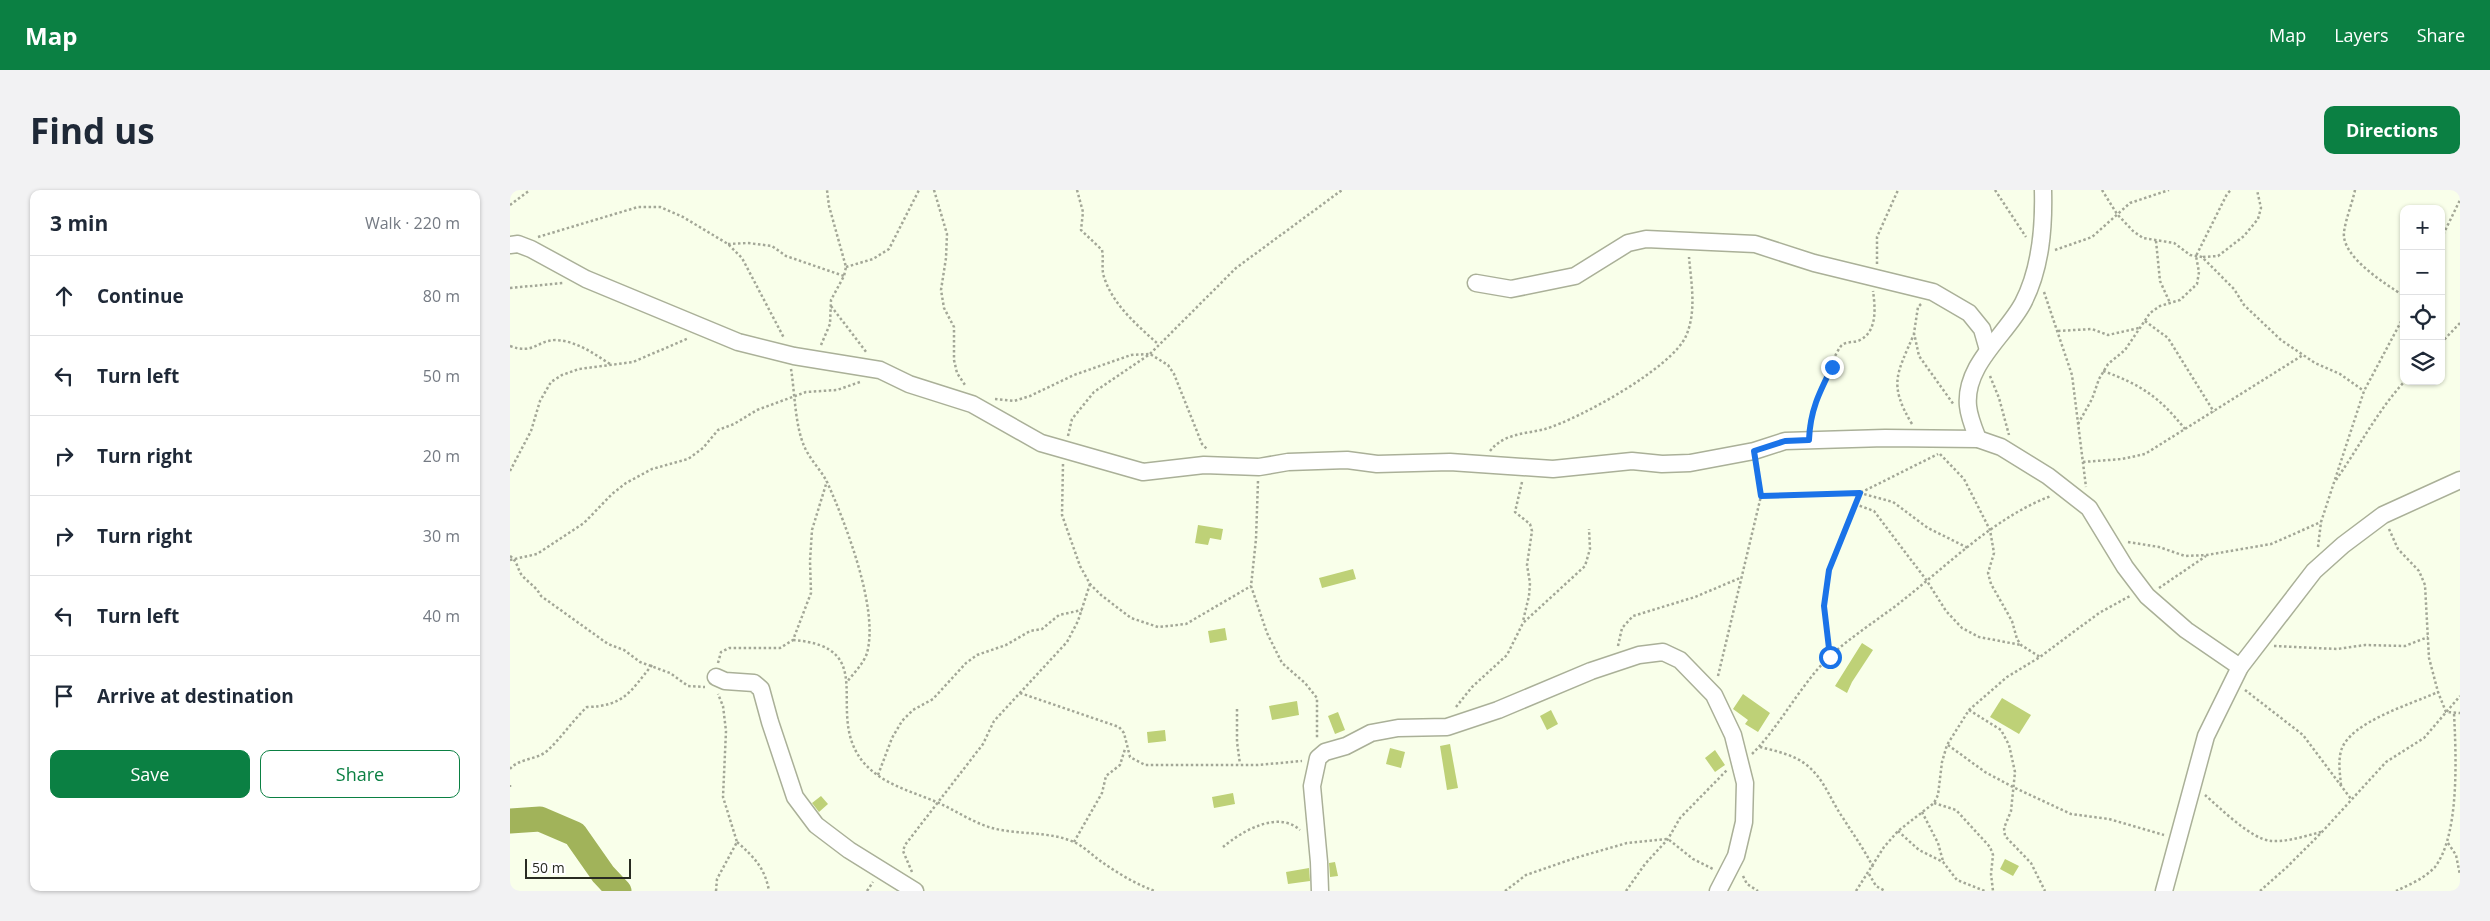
<!DOCTYPE html>
<html lang="en">
<head>
<meta charset="utf-8">
<style>
	:root { --surface:#fff; --page:#f2f2f3; --text:#1f2937; --muted:#747a83; --line:#e0e1e3; --accent:#0b8043 }
	body { margin:0; font-family:"Open Sans",sans-serif; background:var(--page); color:var(--text) }
	.controls { position:absolute; right:15px; top:15px; display:grid; overflow:hidden; border-radius:10px; box-shadow:0 1px 4px #0004 }
	.controls button { width:45px; height:45px; display:grid; place-items:center; padding:0; border:0; border-bottom:1px solid var(--line); background:var(--surface); color:var(--text); font:25px sans-serif }
	.scale { position:absolute; left:15px; bottom:12px; width:106px; box-sizing:border-box; padding-left:5px; border:2px solid #292b22; border-top:0; font-size:14px; line-height:18px; white-space:nowrap; color:#292b22; -webkit-text-stroke:4px #fff; paint-order:stroke }
	.stop { position:absolute; width:15px; height:15px; margin:-11px; border:4px solid #1a73e8; border-radius:50%; background:#fff }
	.stop.end { background:#1a73e8; border-color:#fff; box-shadow:0 1px 5px #0008 }
	.list { margin:0; padding:0; list-style:none }
	h2 { display:flex; justify-content:space-between; align-items:center; height:65px; margin:0; padding:0 20px; font-size:21px }
	h2 small { font-size:16px; font-weight:400; color:var(--muted) }
	.list li { display:grid; grid-template-columns:32px 1fr auto; gap:15px; align-items:center; box-sizing:border-box; height:80px; padding:0 20px; border-top:1px solid var(--line) }
	.list b { display:block; font-size:19px; white-space:nowrap }
	.list em { font-size:16px; font-style:normal; color:var(--muted) }
	.actions { display:flex; gap:10px; padding:15px 20px }
	.actions a { flex:1; padding:11px 0; border:1px solid var(--accent); border-radius:10px; text-align:center; font-size:18px; color:var(--accent) }
	.actions .main { background:var(--accent); color:#fff }
	.icon { flex:none; width:28px; height:28px; fill:none; stroke:currentColor; stroke-width:2; stroke-linecap:round; stroke-linejoin:round }
	.map { position:relative; flex:none; width:1950px; height:701px; overflow:hidden; border-radius:10px }
	header { display:flex; align-items:center; gap:30px; box-sizing:border-box; height:70px; padding:0 25px; background:var(--accent); color:#fff }
	header strong { font-size:24px }
	nav { display:flex; gap:28px; margin-inline-start:auto; font-size:18px }
	.intro { display:flex; align-items:center; justify-content:space-between; box-sizing:border-box; height:120px; padding:0 30px }
	h1 { margin:0; font-size:35px }
	.button { padding:12px 22px; border-radius:10px; background:var(--accent); color:#fff; font-size:18px; font-weight:700 }
	main { display:flex; gap:30px; padding:0 30px }
	aside { flex:1; background:var(--surface); border-radius:10px; box-shadow:0 1px 4px #0004 }
	.map>svg:first-child { display:block }
	.lines { fill:none; stroke-linecap:round; stroke-linejoin:round }
	.river { stroke:#a1b35a; stroke-width:25 }
	.building { fill:#bed177 }
	.minor-casing { stroke:#aab098; stroke-width:19 }
	.path { stroke:#a3a797; stroke-width:2.5; stroke-dasharray:2.5 2.5; stroke-linecap:butt }
	.minor { stroke:#fff; stroke-width:16 }
	.route { stroke:#1a73e8; stroke-width:6 }
</style>
</head>
<body>
<header>
<strong>Map</strong>
<nav><a>Map</a><a>Layers</a><a>Share</a></nav>
</header>
<div class="intro"><h1>Find us</h1><a class="button">Directions</a></div>
<main>
<aside>
<h2>3 min<small>Walk · 220 m</small></h2>
<ul class="list">
<li><svg class="icon" aria-label="ahead" viewBox="0 0 24 24"><path d="M12 20V5M6 11l6-6 6 6"/></svg><div><b>Continue</b></div><em>80 m</em></li>
<li><svg class="icon" aria-label="left" viewBox="0 0 24 24"><path d="M17 20v-9H6M10 6l-5 5 5 5"/></svg><div><b>Turn left</b></div><em>50 m</em></li>
<li><svg class="icon" aria-label="right" viewBox="0 0 24 24"><path d="M7 20v-9h11M14 6l5 5-5 5"/></svg><div><b>Turn right</b></div><em>20 m</em></li>
<li><svg class="icon" aria-label="right" viewBox="0 0 24 24"><path d="M7 20v-9h11M14 6l5 5-5 5"/></svg><div><b>Turn right</b></div><em>30 m</em></li>
<li><svg class="icon" aria-label="left" viewBox="0 0 24 24"><path d="M17 20v-9H6M10 6l-5 5 5 5"/></svg><div><b>Turn left</b></div><em>40 m</em></li>
<li><svg class="icon" aria-label="arrive" viewBox="0 0 24 24"><path d="M6 21V4h12l-3 4 3 4H6"/></svg><div><b>Arrive at destination</b></div></li>
</ul>
<div class="actions"><a class="main">Save</a><a>Share</a></div>
</aside>
<div class="map">
<svg width="1950" height="701" viewBox="0 0 1950 701">
	<rect width="100%" height="100%" fill="#f9ffea"/>
	<g class="lines">
		<!-- river -->
		<path class="river" d="M0,631L30,629L65,644L93,684L109,701"/>
	</g>
	<!-- building -->
	<g class="building">
		<path d="M688,335L713,339L711,350L700,348L698,355L685,353Z"/>
		<path d="M843,379L846,389L812,398L809,388Z"/>
		<path d="M715,438L717,450L700,453L698,441Z"/>
		<path d="M1352,453L1363,460L1342,492L1337,503L1325,496Z"/>
		<path d="M1233,504L1260,523L1248,542L1235,534L1238,530L1223,519Z"/>
		<path d="M1492,508L1521,525L1509,544L1480,527Z"/>
		<path d="M787,511L789,525L762,530L759,516Z"/>
		<path d="M1041,520L1048,534L1037,540L1030,526Z"/>
		<path d="M828,522L835,540L825,544L818,526Z"/>
		<path d="M655,540L656,551L638,553L637,542Z"/>
		<path d="M940,554L948,598L937,600L930,556Z"/>
		<path d="M880,558L895,562L891,578L876,574Z"/>
		<path d="M1205,560L1215,575L1205,582L1195,568Z"/>
		<path d="M723,603L725,614L704,618L702,607Z"/>
		<path d="M311,606L318,614L309,622L302,613Z"/>
		<path d="M1495,669L1509,676L1503,686L1490,679Z"/>
		<path d="M825,672L828,686L820,687L819,673Z"/>
		<path d="M799,678L800,691L778,694L776,682Z"/>
	</g>
	<g class="lines">
		<defs>
			<g id="minor">
				<path d="M0,55L8,54L21,59L76,89L228,152L284,166L370,180L399,194L462,214L531,253L633,282L694,275L749,277L778,272L837,270L867,274L940,272L1043,279L1122,271L1152,274L1180,273L1244,261L1275,251L1375,248L1468,249L1491,257L1538,286L1579,318L1615,377L1637,406L1676,440L1730,477"/>
				<path d="M966,93L1001,99L1065,86L1118,53L1136,49L1245,54L1304,73L1423,102L1459,123L1472,139L1478,160"/>
				<path d="M1468,249C1464,239 1459,227 1458,216C1454,175 1496,145 1513,113C1531,78 1534,38 1533,0"/>
				<path d="M206,487L215,491L244,493L251,499L260,532L285,607L306,635L339,660L405,701"/>
				<path d="M810,701L809,672L802,596L808,568L815,562L836,556L861,543L888,538L937,537L988,520L1081,481L1129,465L1153,462L1170,470L1204,505L1223,545L1235,593L1234,632L1226,666L1208,701"/>
				<path d="M1654,701L1696,546L1730,477L1804,381L1833,355L1873,325L1950,290"/>
			</g>
		</defs>
		<!-- minor casing -->
		<use href="#minor" class="minor-casing"/>
		<!-- path -->
		<g class="path">
			<path d="M424,0L437,44L436,68L431,100L434,118L444,137V170L447,183L455,195"/>
			<path d="M567,0L573,22L571,40L592,60C594,69 591,78 594,87C603,115 627,135 648,154"/>
			<path d="M1485,0L1516,47"/>
			<path d="M1592,0L1607,24L1623,41L1633,48L1664,53L1680,65L1692,67L1724,99L1734,115L1771,150L1805,173L1830,184L1854,201"/>
			<path d="M1845,0C1842,14 1836,28 1834,42C1831,67 1876,94 1894,106"/>
			<path d="M0,15L20,0"/>
			<path d="M28,47L128,17H150L173,27L218,54L232,68L274,148"/>
			<path d="M1931,49L1950,10"/>
			<path d="M1646,51L1650,91L1660,113"/>
			<path d="M218,54L238,53L262,56L276,66L334,86"/>
			<path d="M1545,60L1582,47L1620,13L1659,0"/>
			<path d="M1693,67L1708,66L1734,46L1748,29L1751,18L1747,0"/>
			<path d="M1367,74V47L1388,0"/>
			<path d="M336,77L363,69L379,59L409,0"/>
			<path d="M0,98L53,93"/>
			<path d="M1534,102L1562,185L1576,297"/>
			<path d="M1411,114L1408,117L1404,143L1409,166L1444,215"/>
			<path d="M321,116L357,163"/>
			<path d="M1635,131L1658,148L1704,222"/>
			<path d="M1548,141L1582,139L1598,145L1629,138"/>
			<path d="M1931,153L1950,133"/>
			<path d="M311,155L320,134L321,110L334,86L336,77L319,16L317,0"/>
			<path d="M0,156C24,165 27,150 46,150C66,151 83,163 100,174"/>
			<path d="M281,179C285,204 285,237 295,258C301,271 312,281 318,294C336,335 369,419 357,463C354,473 343,484 337,492"/>
			<path d="M1593,181C1632,195 1649,207 1675,239"/>
			<path d="M1480,186L1489,208L1499,245"/>
			<path d="M485,209L504,211L520,206L564,185L621,165L640,164L658,175L664,184L692,254L698,260"/>
			<path d="M1402,234C1378,194 1387,184 1404,144"/>
			<path d="M1568,234L1582,209L1589,189L1598,174L1615,160L1640,123L1650,116L1670,110L1687,94L1689,82L1686,66L1717,4L1721,0"/>
			<path d="M1299,236C1300,225 1324,162 1332,155C1337,151 1345,153 1350,150C1368,141 1365,116 1363,101"/>
			<path d="M558,246L562,229L584,202L640,164L726,78L832,0"/>
			<path d="M980,261C994,243 1016,244 1035,239C1069,229 1162,178 1176,146C1187,121 1181,92 1179,67"/>
			<path d="M1430,264L1454,289L1480,340L1484,363L1478,383L1481,394L1502,431L1507,449L1511,455L1530,467"/>
			<path d="M1573,272L1612,269L1635,264L1793,165"/>
			<path d="M553,274L552,325L570,376L580,394L591,405L621,428L648,437L676,434L741,396"/>
			<path d="M0,281L21,241L30,211L41,192L52,185L69,179L123,172L179,148"/>
			<path d="M1826,290C1849,257 1868,220 1895,191"/>
			<path d="M748,291L746,349L741,396L757,443L772,473L795,493L807,508V549"/>
			<path d="M1012,292L1005,322L1020,334L1022,341L1017,375L1020,393L1019,406L1013,431"/>
			<path d="M1251,306L1350,303L1428,264"/>
			<path d="M1345,314L1364,321L1417,391L1436,421L1452,438L1469,447L1511,455"/>
			<path d="M1879,339L1888,359L1909,381L1915,395L1919,468L1928,502L1936,522L1950,523"/>
			<path d="M1618,352L1649,357L1675,366L1697,365L1761,354L1811,332"/>
			<path d="M1808,357L1811,332L1854,201L1894,126"/>
			<path d="M0,366C7,371 7,377 11,384C17,392 26,396 31,406L98,454L114,460L130,472L160,483L178,496L195,497"/>
			<path d="M0,370L27,364L74,333L102,304L116,293L142,279L178,269L193,258L208,240L224,234L247,220L296,202L327,200L350,192"/>
			<path d="M1649,398L1696,366"/>
			<path d="M283,450C373,457 312,524 354,573C374,596 405,602 431,614C448,622 464,633 482,638C508,645 539,641 564,652C573,656 581,664 589,670C606,682 625,694 645,701"/>
			<path d="M1108,456L1112,438L1123,426L1185,407L1230,388"/>
			<path d="M1764,456L1827,459L1855,455L1895,456L1918,447"/>
			<path d="M1320,467L1314,416L1319,380L1350,303L1383,312L1418,338L1458,358"/>
			<path d="M208,473L211,462L219,458H270L283,450L301,403L300,371L302,340L317,291"/>
			<path d="M1208,486L1251,306L1246,275"/>
			<path d="M1735,500L1793,545L1841,609"/>
			<path d="M510,503L609,537L614,543L620,567L635,575H748L792,571"/>
			<path d="M946,517L962,497L997,465L1013,433L1075,376L1080,359L1079,339"/>
			<path d="M727,519V552L730,574"/>
			<path d="M1459,520L1491,540L1499,555L1505,582L1501,621L1494,638L1495,646L1521,673L1535,701"/>
			<path d="M1438,555L1475,582L1503,597L1561,624L1599,629L1654,645"/>
			<path d="M1250,557C1266,561 1286,565 1299,577C1315,591 1321,611 1333,628C1343,644 1354,659 1363,677"/>
			<path d="M1242,564C1271,535 1290,495 1320,466C1342,446 1369,429 1392,411C1439,374 1485,327 1541,306"/>
			<path d="M0,579C9,568 28,570 38,560C52,547 63,530 77,517C114,516 120,502 142,475"/>
			<path d="M368,585L382,548L392,531L403,520L423,509L456,473L467,465L496,455L520,441L532,439L549,425L572,420"/>
			<path d="M0,595V597"/>
			<path d="M1831,595C1830,584 1828,572 1831,561C1839,532 1902,514 1928,502"/>
			<path d="M1695,605C1710,618 1741,649 1761,651C1778,652 1795,646 1811,642"/>
			<path d="M1424,613L1446,620L1480,657L1483,665L1481,684L1483,701"/>
			<path d="M1412,622L1428,653L1433,671"/>
			<path d="M1388,641L1409,660L1433,672L1447,690L1475,701"/>
			<path d="M227,652C244,667 255,678 259,701"/>
			<path d="M564,652L592,603L596,586L610,575L615,559"/>
			<path d="M1938,653L1946,665L1950,685"/>
			<path d="M713,657C732,641 768,620 790,640"/>
			<path d="M402,682L393,661L395,655L473,554L484,531L557,452L568,431L580,394"/>
			<path d="M1359,684L1366,696L1375,701"/>
			<path d="M1233,686L1237,694L1248,701"/>
			<path d="M206,701L207,689L227,652L213,607L216,541L213,516L208,504"/>
			<path d="M357,701L363,692"/>
			<path d="M995,701L1016,685L1065,668L1117,653L1158,649L1183,669L1203,679"/>
			<path d="M1116,701L1135,674L1158,649L1170,628L1217,580"/>
			<path d="M1346,701L1374,657L1388,641L1424,613L1428,605L1432,572L1437,555L1459,520L1497,487L1530,467L1589,423L1620,406"/>
			<path d="M1750,701L1777,677L1812,642L1876,572L1914,548L1950,506"/>
			<path d="M1886,701C1899,695 1915,688 1925,677C1950,644 1946,564 1944,523"/>
		</g>
		<!-- minor -->
		<use href="#minor" class="minor"/>
	</g>
	<g class="lines">
		<!-- route -->
		<path class="route" d="M1320,467L1314,416L1319,380L1350,303L1251,306L1244,261L1275,251L1299,250C1300,221 1309,203 1322,177"/>
	</g>
</svg>
<div class="controls">
<button>+</button>
<button>−</button>
<button><svg class="icon" aria-label="locate" viewBox="0 0 24 24"><circle cx="12" cy="12" r="6"/><path d="M12 2v4M12 18v4M2 12h4M18 12h4"/></svg></button>
<button><svg class="icon" aria-label="layers" viewBox="0 0 24 24"><path d="M12 4l9 5-9 5-9-5zM3 14l9 5 9-5"/></svg></button>
</div>
<div class="scale">50 m</div>
<div class="stop" style="left:1320px;top:467px"></div>
<div class="stop end" style="left:1322px;top:177px"></div>
</div>
</main>
</body>
</html>
